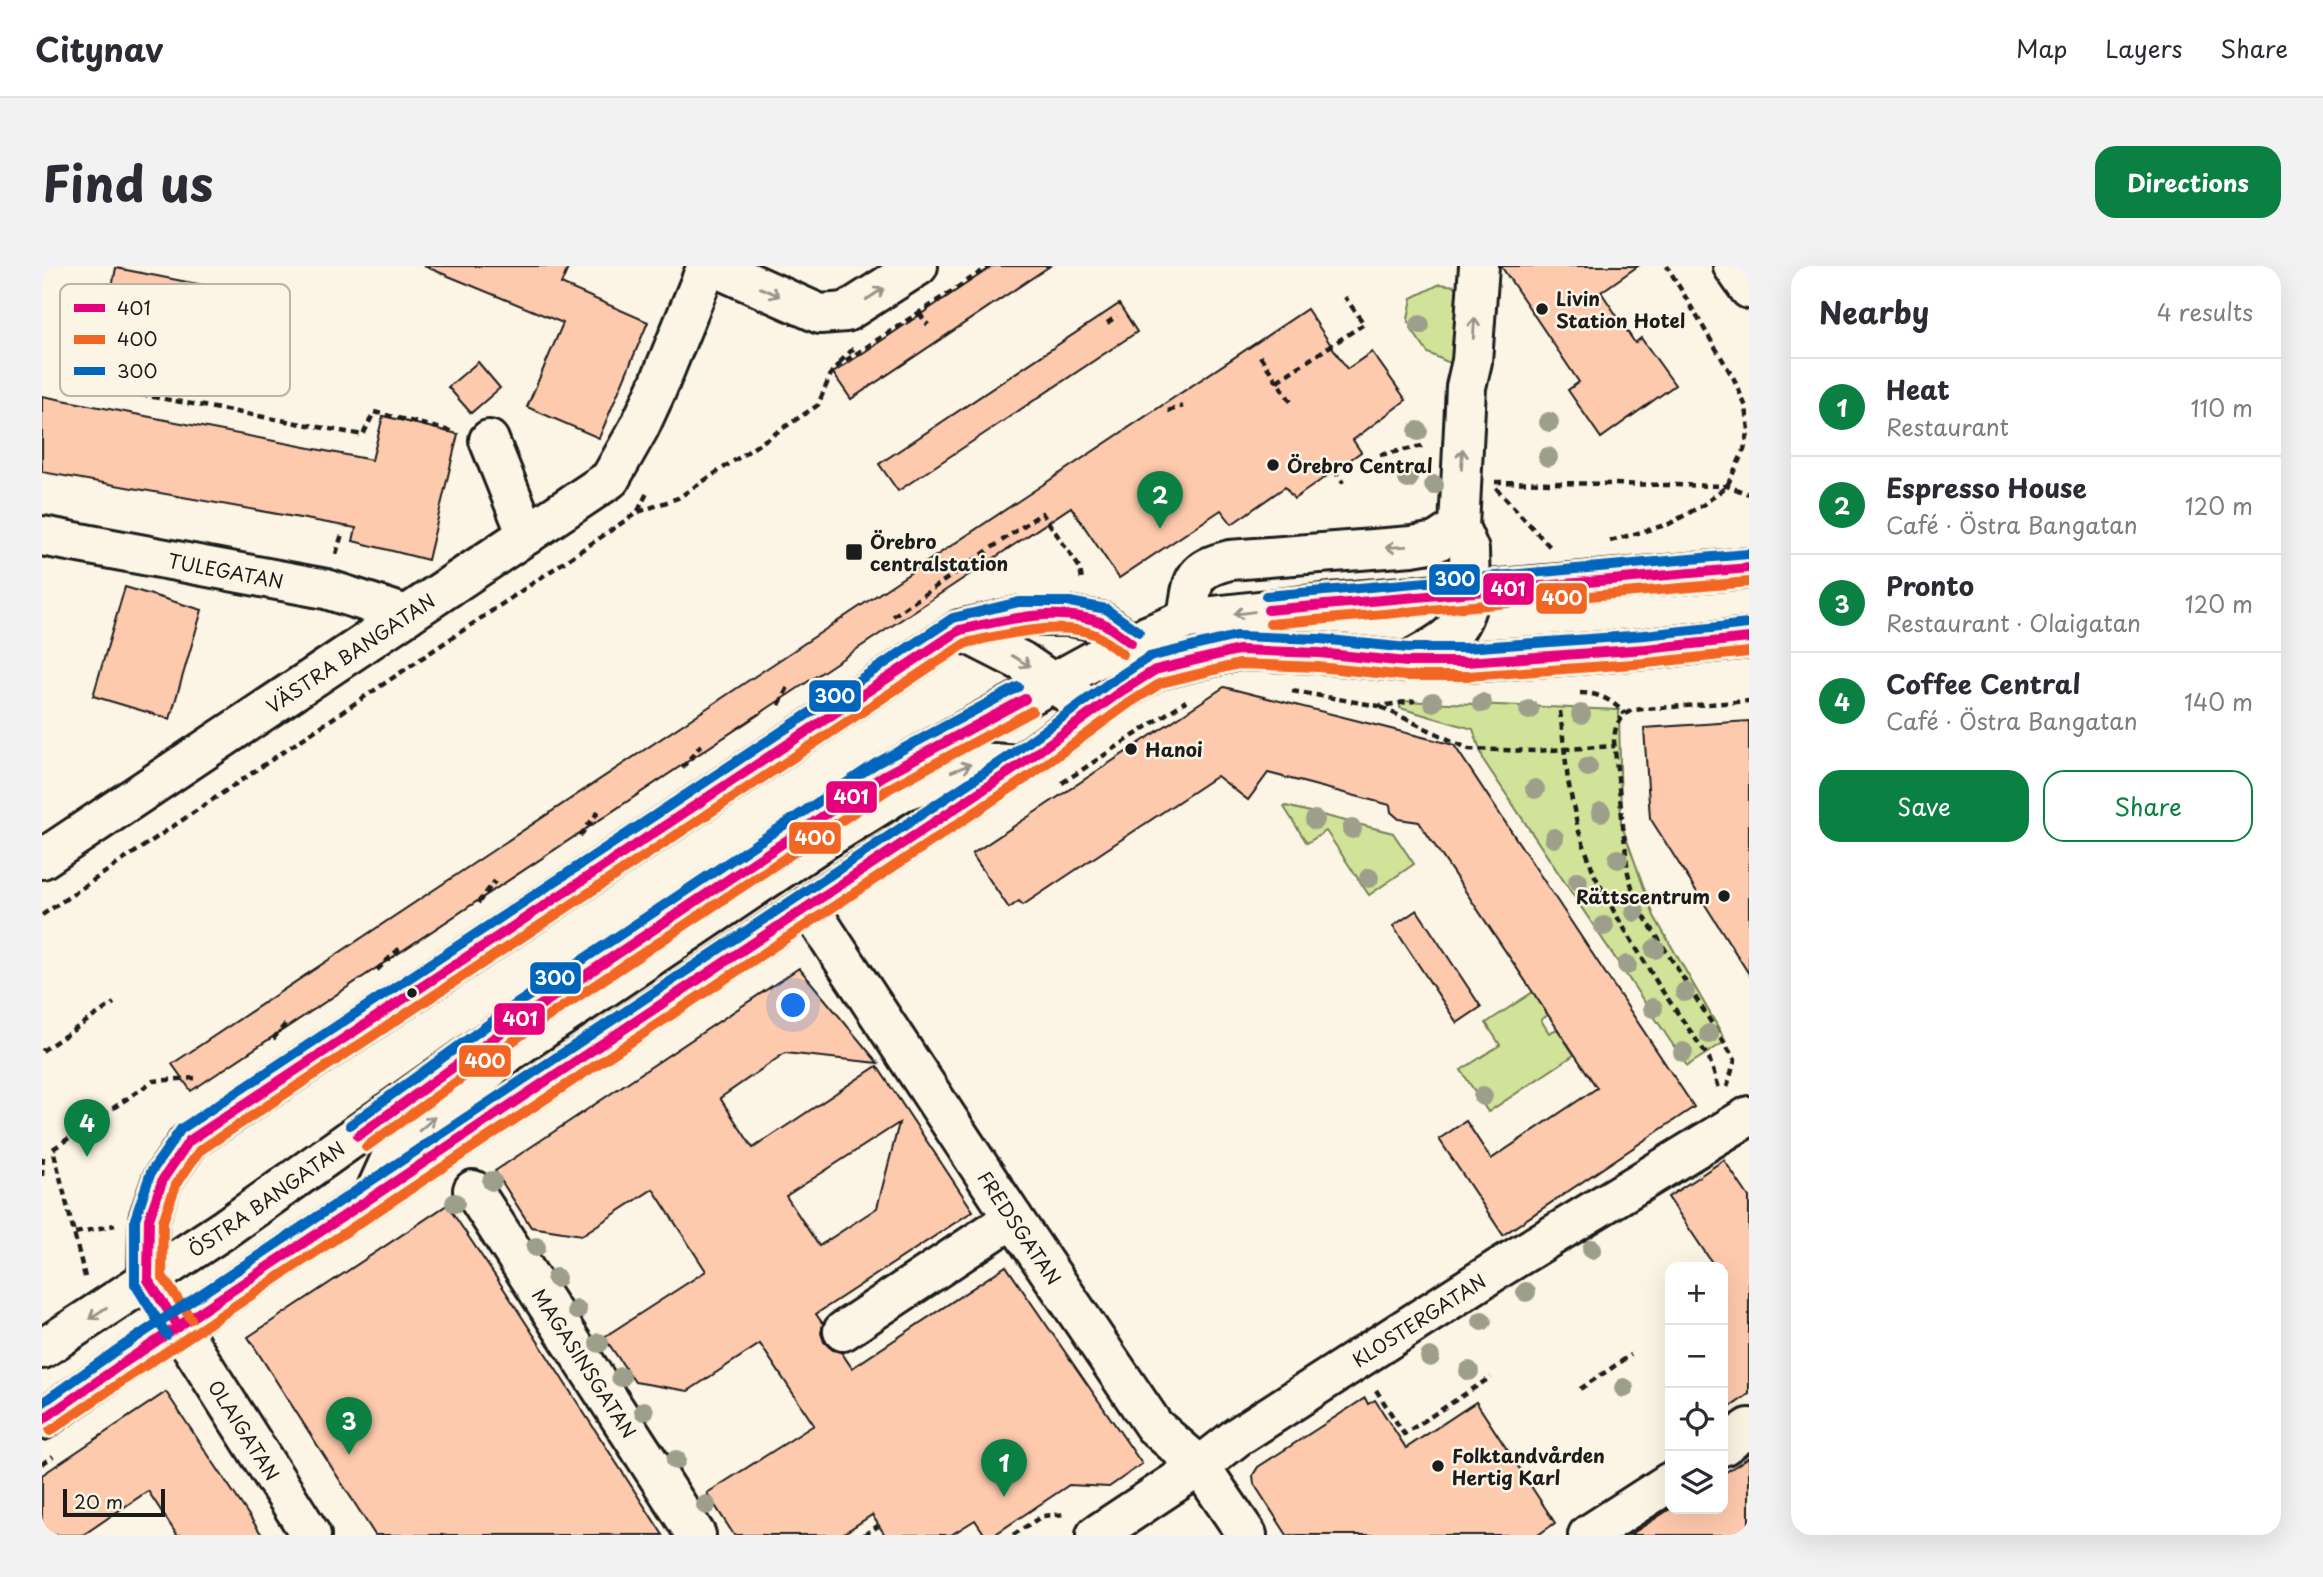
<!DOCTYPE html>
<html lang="en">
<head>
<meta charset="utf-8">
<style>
	:root { --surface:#fff; --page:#f2f2f3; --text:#2b2b33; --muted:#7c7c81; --line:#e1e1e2; --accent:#0b8043 }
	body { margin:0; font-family:"Playpen Sans",sans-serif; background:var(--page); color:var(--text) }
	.controls { position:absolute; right:21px; bottom:21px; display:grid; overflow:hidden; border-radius:14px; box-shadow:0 7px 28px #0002 }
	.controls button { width:63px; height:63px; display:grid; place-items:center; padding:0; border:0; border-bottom:2px solid var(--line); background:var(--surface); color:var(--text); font:35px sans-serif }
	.scale { position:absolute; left:21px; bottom:18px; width:102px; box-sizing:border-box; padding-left:7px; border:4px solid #1c1c1c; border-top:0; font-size:19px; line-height:24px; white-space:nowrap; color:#1c1c1c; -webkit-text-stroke:5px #fcf5e5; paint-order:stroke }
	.you { position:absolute; left:752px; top:740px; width:24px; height:24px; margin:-18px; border:5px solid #fff; border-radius:50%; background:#1a73e8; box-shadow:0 0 0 10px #1a73e833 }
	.badge { display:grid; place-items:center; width:46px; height:46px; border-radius:50%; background:var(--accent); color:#fff; font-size:23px; font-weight:700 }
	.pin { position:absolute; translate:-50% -58px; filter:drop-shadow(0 2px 4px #0008) }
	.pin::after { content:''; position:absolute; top:37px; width:24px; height:21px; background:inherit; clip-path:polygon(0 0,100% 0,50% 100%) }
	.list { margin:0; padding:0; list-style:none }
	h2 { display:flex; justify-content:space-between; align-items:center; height:91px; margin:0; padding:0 28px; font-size:30px }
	h2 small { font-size:23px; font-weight:400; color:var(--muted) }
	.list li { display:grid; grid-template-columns:46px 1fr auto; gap:21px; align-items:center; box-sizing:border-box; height:98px; padding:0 28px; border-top:2px solid var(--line) }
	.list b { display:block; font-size:26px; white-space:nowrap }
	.list p { margin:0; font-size:23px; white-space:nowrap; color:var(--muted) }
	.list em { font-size:23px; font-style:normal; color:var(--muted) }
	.actions { display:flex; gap:14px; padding:21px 28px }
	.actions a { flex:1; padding:16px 0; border:2px solid var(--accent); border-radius:21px; text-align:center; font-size:24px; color:var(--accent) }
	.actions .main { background:var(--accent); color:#fff }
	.icon { flex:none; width:38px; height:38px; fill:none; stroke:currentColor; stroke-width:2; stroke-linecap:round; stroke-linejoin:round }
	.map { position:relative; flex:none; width:1707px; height:1269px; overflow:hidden; border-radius:21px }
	header { display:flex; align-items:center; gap:42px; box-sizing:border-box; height:98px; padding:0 35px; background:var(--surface); border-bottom:2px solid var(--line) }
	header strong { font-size:33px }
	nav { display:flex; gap:38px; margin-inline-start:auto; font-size:24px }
	.intro { display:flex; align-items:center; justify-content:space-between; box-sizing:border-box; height:168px; padding:0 42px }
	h1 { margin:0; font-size:49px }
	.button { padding:18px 32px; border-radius:21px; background:var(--accent); color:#fff; font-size:24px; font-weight:700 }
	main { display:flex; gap:42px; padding:0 42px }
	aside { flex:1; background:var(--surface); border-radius:21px; box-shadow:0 7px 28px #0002 }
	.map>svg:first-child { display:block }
	.green { fill:#d1e398; stroke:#76805a; stroke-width:2 }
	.building { fill:#fecaae; stroke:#1c1c1c; stroke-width:2; fill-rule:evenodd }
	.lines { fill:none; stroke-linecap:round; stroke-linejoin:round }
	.minor-casing { stroke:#1c1c1c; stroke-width:44 }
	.major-casing { stroke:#1c1c1c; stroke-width:44 }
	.path { stroke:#1c1c1c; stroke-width:4.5; stroke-dasharray:7 5; stroke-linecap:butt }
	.minor { stroke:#fcf5e5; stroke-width:38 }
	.major { stroke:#fcf5e5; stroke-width:38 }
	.bus-1-casing { stroke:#fcf5e5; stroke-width:16 }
	.bus-2-casing { stroke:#fcf5e5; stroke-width:16 }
	.bus-3-casing { stroke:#fcf5e5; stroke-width:16 }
	.bus-1 { stroke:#e5007d; stroke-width:10 }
	.bus-2 { stroke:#f26522; stroke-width:10 }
	.bus-3 { stroke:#0065bd; stroke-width:10 }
	.tree { fill:#9e9f8b }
	.oneway { stroke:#97938b }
	.poi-dot { fill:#1c1c1c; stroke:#fcf5e5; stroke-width:2.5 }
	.labels { text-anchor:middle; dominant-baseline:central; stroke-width:5; stroke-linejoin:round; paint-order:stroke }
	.poi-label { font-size:19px; font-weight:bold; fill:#1c1c1c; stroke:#fcf5e5; text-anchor:start }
	.street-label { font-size:19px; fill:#1c1c1c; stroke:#fcf5e5 }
	.key { fill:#fcf5e5; stroke:#b9b4a9; stroke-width:2 }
	.key-label { font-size:19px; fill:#1c1c1c }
	.line-badge { stroke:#fcf5e5; stroke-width:2.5 }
	.badge-label { font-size:19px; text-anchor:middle; font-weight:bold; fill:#fff }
</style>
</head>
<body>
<header>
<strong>Citynav</strong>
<nav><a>Map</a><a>Layers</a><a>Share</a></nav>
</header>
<div class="intro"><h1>Find us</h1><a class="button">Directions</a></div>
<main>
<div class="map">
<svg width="1707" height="1269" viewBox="0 0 1707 1269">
	<rect width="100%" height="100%" fill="#fcf5e5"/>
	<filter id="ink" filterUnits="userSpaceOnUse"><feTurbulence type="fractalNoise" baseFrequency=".0143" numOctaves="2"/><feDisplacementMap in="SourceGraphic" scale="14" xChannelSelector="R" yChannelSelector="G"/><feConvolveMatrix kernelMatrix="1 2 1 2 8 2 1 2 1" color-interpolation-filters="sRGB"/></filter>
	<g filter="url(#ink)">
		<!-- green -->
		<g class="green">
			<path d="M1398,18L1413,20L1421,31L1414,100L1386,87L1369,63L1366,53L1370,32Z"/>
			<path d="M1359,435L1577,444L1579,557L1612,650L1684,775L1645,800L1442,495L1431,463L1358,442Z"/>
			<path d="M1244,540L1351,567L1372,598L1327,629L1284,565L1265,577L1242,541Z"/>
			<path d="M1491,726L1506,749L1499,754L1507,767L1515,763L1532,789L1446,846L1419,804L1458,779L1444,757Z"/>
		</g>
		<!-- building -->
		<g class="building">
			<path d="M382,0H527L519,18L606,56L557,172L485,141L521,57Z"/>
			<path d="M951,0H1008L809,133L791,107Z"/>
			<path d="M1459,0H1596L1559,26L1593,77L1599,72L1633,119L1559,172L1526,124L1537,116Z"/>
			<path d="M74,2L171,21L158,88L60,69Z"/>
			<path d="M1077,38L1095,66L856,225L837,198Z"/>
			<path d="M1265,43L1305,103L1330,86L1364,134L1311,174L1319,186L1252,233L1243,221L1190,258L1179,244L1077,312L1029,241L149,825L130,798Z"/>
			<path d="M436,96L458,122L429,147L406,121Z"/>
			<path d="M0,130L330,194L341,150L416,168L386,294L311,275L314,262L0,206Z"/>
			<path d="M83,321L160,344L128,453L51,430Z"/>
			<path d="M1182,421L1412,479L1652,841L1461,969L1397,873L1424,855L1449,893L1555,822L1377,556L1357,553L1349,546L1348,539L1226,507L1206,534L1175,510L981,639L977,635L967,642L930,588Z"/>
			<path d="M1707,455V708L1608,552L1602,462Z"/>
			<path d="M1375,644L1439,741L1415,757L1351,660Z"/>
			<path d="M757,702L836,797L743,787L678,832L711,882L835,800L931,945L774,1048L781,1058L779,1067L782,1076L791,1084L799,1086L810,1102L964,1000L1100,1198L1067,1221L1027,1219L952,1269H943L933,1254L909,1269H843L830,1249L799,1269H692L665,1227L772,1159L718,1078L646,1125L593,1116L562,1071L664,1005L611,923L540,969L489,961L453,905ZM857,857L835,942L777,980L744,930Z"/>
			<path d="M1682,894L1707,931V1128L1681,1146V1001H1673L1626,931Z"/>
			<path d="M405,939L460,1020L621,1269H333L206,1071Z"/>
			<path d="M124,1126L220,1269H135L106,1225L41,1269H0V1209Z"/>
			<path d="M1323,1132L1326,1138L1333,1134L1364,1182L1434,1136L1513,1257L1496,1269H1245L1212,1218L1211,1209L1216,1201Z"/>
			<path d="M1707,1191V1269H1588L1628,1243H1681V1208Z"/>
		</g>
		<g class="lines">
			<defs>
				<g id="minor">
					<path d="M670,0L778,48L804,46L876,0"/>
					<path d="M447,174L485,269"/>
					<path id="s1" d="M0,270L284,323L365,349"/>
					<path d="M1428,326L1427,284L1417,261L1424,121L1430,95L1437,0"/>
					<path d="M1145,353C1151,316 1147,304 1188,294L1370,280L1394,276L1417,261"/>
					<path d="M918,364L979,395L1052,445"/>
					<path id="s2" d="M0,593L568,213L597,162L615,123L665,0"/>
					<path id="s3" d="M766,640L971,952L1112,1160L1158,1200L1205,1269"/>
					<path id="s4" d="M431,924L654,1269"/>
					<path d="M331,931L351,887L467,786L782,574L859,526L936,496L978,499"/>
					<path d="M106,1014L107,953L121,913L147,875L918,364L979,350H1027L1059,356L1089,377"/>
					<path id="s5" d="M137,1061L269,1269"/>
					<path d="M801,1065L971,952"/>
					<path d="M1681,1180L1707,1162"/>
					<path id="s6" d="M1054,1269L1158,1200L1195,1171L1459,1001L1707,850"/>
					<path d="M1546,1269L1628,1216"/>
				</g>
				<g id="major">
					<path d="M1691,0L1707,23"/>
					<path d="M1365,396C1402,375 1419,371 1428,326"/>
					<path id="s7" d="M0,1083L181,964L481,751L841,510L1069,385L1145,353L1288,337L1707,302"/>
					<path d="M0,1154L80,1098L978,499L1078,426L1113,404L1196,384L1277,387L1365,396H1425L1604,383L1707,372"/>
				</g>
			</defs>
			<!-- minor casing -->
			<use href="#minor" class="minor-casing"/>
			<!-- major casing -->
			<use href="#major" class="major-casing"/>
			<!-- path -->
			<g class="path">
				<path d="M877,47L886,59"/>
				<path d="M1065,57L1075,50"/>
				<path d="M1218,90L1251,139"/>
				<path d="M798,96L812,82"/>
				<path d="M1235,115L1322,58L1303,31"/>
				<path d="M51,120L321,169L332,146L412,166"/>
				<path d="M1126,145L1141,140"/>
				<path d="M1338,189L1385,179"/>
				<path d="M1292,204L1301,217"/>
				<path d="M1453,216L1685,220L1707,228"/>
				<path d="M1454,222L1510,283"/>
				<path d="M596,245L606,225"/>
				<path d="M1568,275L1627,258L1661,239L1685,220L1702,184L1707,164L1704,141L1692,113L1625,0"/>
				<path d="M294,288L300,268"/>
				<path d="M851,350L1000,247L1038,302L1040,315"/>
				<path d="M1250,425L1337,440L1373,435"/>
				<path d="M1538,427C1557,427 1570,434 1583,448"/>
				<path d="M737,439L746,421"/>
				<path d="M1339,441L1427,483L1493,485L1573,480"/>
				<path d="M1518,445L1526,515L1536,563L1553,610L1574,649L1619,723L1667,792L1678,825"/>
				<path d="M640,502L659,479"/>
				<path d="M1020,517L1144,435"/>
				<path d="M538,570L559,542"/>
				<path d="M436,637L453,615"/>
				<path d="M0,649L596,246L636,232L776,139L791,103L948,0"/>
				<path d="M335,704L358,682"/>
				<path d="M231,773L246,755"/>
				<path d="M0,785L72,737"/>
				<path d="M1685,821L1693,794L1595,639L1586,607L1572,475C1573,459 1576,452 1590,444L1707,435"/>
				<path d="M0,910L1,888"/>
				<path d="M33,967L73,959"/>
				<path d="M43,1011L11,883L111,815L153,812"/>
				<path d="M1538,1123L1589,1089"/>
				<path d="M1334,1124L1362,1168L1449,1111"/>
				<path d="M0,1198L11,1190"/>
				<path d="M822,1269L836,1260"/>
				<path d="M971,1269L1000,1250L1025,1248"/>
			</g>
			<!-- minor -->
			<use href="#minor" class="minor"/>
			<!-- major -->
			<use href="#major" class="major"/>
			<defs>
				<g id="bus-1">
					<path d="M1226,344L1707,302"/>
					<path d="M316,870L481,751L841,510L983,433"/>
					<path d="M137,1061L106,1014L107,953L121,913L147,875L918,364C962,354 1013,340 1058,356C1068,360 1079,370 1089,377"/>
					<path d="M0,1154L80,1098L978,499L1078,426L1113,404L1196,384L1277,387L1365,396H1425L1604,383L1707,372"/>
				</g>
				<g id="bus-2">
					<path d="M1228,358L1707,316"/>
					<path d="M324,881L489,762L848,522L990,445"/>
					<path d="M149,1053L120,1010L121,955L134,919L157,885L924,377C959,369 1019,354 1054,369C1063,374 1072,383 1081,388"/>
					<path d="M8,1165L88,1110L986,511L1086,438L1119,417L1197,398L1276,401L1364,410H1425L1605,397L1707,386"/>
				</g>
				<g id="bus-3">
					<path d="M1224,330L1706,288"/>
					<path d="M308,859L473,739L833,498L976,421"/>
					<path d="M125,1069L93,1018V953L109,906L139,863L911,352L977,336H1028L1064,343L1097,366"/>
					<path d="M0,1137L72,1086L970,488L1070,415L1107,391L1194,370L1278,373L1366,382H1424L1603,369L1706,358"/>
				</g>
			</defs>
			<!-- bus-1 casing -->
			<use href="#bus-1" class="bus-1-casing"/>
			<!-- bus-2 casing -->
			<use href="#bus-2" class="bus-2-casing"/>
			<!-- bus-3 casing -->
			<use href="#bus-3" class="bus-3-casing"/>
			<!-- bus-1 -->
			<use href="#bus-1" class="bus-1"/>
			<!-- bus-2 -->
			<use href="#bus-2" class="bus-2"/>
			<!-- bus-3 -->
			<use href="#bus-3" class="bus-3"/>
		</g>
		<!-- trees -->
		<g class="tree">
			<circle cx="1378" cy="59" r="10"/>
			<circle cx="1507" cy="156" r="10"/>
			<circle cx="1376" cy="165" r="10"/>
			<circle cx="1506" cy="191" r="10"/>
			<circle cx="1366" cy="213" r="10"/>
			<circle cx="1392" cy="219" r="10"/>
			<circle cx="1391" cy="436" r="10"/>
			<circle cx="1440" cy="437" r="10"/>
			<circle cx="1487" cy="444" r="10"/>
			<circle cx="1539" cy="448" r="10"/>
			<circle cx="1546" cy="501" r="10"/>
			<circle cx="1493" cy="523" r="10"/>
			<circle cx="1559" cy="546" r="10"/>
			<circle cx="1273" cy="554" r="10"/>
			<circle cx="1310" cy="563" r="10"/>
			<circle cx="1512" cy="572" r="10"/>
			<circle cx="1576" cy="593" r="10"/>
			<circle cx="1327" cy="612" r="10"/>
			<circle cx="1536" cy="615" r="10"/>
			<circle cx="1593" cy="646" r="10"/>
			<circle cx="1562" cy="660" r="10"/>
			<circle cx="1613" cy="683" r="10"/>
			<circle cx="1585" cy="699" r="10"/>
			<circle cx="1643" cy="726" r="10"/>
			<circle cx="1611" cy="742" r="10"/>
			<circle cx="1667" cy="768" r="10"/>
			<circle cx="1641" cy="786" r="10"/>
			<circle cx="1441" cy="830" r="10"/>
			<circle cx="450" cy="915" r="10"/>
			<circle cx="413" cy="937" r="10"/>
			<circle cx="494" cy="981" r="10"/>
			<circle cx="1550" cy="983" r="10"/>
			<circle cx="514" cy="1012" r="10"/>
			<circle cx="1484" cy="1026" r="10"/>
			<circle cx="535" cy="1044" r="10"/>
			<circle cx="1440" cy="1055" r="10"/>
			<circle cx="557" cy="1077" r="10"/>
			<circle cx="1388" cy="1091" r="10"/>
			<circle cx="1427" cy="1105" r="10"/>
			<circle cx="579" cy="1111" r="10"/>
			<circle cx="1582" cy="1122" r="10"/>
			<circle cx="602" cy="1145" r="10"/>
			<circle cx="634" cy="1194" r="10"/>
			<circle cx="664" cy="1239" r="10"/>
		</g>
		<!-- one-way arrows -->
		<defs><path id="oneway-shaft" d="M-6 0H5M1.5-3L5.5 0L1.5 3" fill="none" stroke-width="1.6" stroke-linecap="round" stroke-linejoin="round" transform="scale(1.75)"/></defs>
		<g class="oneway">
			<use href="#oneway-shaft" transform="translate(728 26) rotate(24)"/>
			<use href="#oneway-shaft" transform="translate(833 28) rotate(-33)"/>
			<use href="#oneway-shaft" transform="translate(1432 62) rotate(-86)"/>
			<use href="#oneway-shaft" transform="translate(1420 193) rotate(-87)"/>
			<use href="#oneway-shaft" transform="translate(1354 281) rotate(177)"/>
			<use href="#oneway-shaft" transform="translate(1202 347) rotate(173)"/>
			<use href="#oneway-shaft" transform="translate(979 395) rotate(31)"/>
			<use href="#oneway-shaft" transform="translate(919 502) rotate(-21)"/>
			<use href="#oneway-shaft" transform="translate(385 858) rotate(-41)"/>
			<use href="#oneway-shaft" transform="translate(56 1047) rotate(147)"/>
		</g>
	</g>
	<!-- markers -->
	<g class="poi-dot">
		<circle cx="1500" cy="43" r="7"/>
		<circle cx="1231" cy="199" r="7"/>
		<rect x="803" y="277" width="18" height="18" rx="3.5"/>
		<circle cx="1089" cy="483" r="7"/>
		<circle cx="1682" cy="630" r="7"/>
		<circle cx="370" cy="727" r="6"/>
		<circle cx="1396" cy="1200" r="7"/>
	</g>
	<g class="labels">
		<!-- poi labels -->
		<g class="poi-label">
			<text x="1514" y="32">Livin<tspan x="1514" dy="22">Station Hotel</tspan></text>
			<text x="1245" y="199">Örebro Central</text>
			<text x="828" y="275">Örebro<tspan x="828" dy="22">centralstation</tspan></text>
			<text x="1103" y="483">Hanoi</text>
			<text x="1668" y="630" text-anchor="end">Rättscentrum</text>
			<text x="1410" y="1189">Folktandvården<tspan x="1410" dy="22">Hertig Karl</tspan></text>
		</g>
		<!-- street labels -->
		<g class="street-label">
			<text stroke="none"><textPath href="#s1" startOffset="187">TULEGATAN</textPath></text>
			<text stroke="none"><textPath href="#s2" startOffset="371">VÄSTRA BANGATAN</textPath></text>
			<text stroke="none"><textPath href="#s7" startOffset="270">ÖSTRA BANGATAN</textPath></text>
			<text stroke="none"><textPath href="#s3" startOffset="385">FREDSGATAN</textPath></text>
			<text stroke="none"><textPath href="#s6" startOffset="388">KLOSTERGATAN</textPath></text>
			<text stroke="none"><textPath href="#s4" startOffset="206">MAGASINSGATAN</textPath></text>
			<text stroke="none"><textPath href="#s5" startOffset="122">OLAIGATAN</textPath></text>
		</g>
	</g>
	<!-- legend -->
	<rect x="18" y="18" width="230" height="112" rx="10" class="key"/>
	<rect x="32" y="38" width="31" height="8" fill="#e5007d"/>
	<rect x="32" y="69" width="31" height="9" fill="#f26522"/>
	<rect x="32" y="101" width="31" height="8" fill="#0065bd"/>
	<g class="key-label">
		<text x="75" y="49">401</text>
		<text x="75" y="80">400</text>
		<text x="75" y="112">300</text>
	</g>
	<g class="line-badge">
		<rect x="1386" y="297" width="53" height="33" rx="7" fill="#0065bd"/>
		<rect x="1440" y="306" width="53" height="34" rx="7" fill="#e5007d"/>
		<rect x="1493" y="316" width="53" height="33" rx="7" fill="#f26522"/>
		<rect x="766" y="413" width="54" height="34" rx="7" fill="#0065bd"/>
		<rect x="783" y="514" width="53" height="34" rx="7" fill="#e5007d"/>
		<rect x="746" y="555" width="54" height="34" rx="7" fill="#f26522"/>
		<rect x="487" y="695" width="53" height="34" rx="7" fill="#0065bd"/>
		<rect x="451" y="736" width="53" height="34" rx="7" fill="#e5007d"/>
		<rect x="416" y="778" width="54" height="34" rx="7" fill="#f26522"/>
	</g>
	<g class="badge-label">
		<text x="1413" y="320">300</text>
		<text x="1466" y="330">401</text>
		<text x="1520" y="339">400</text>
		<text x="793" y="437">300</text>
		<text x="809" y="538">401</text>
		<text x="773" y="579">400</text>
		<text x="513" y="719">300</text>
		<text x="478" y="760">401</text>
		<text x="443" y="802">400</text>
	</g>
</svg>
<div class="controls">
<button>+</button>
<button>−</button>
<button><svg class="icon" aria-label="locate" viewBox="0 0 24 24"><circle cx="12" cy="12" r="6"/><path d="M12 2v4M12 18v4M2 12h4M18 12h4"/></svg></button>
<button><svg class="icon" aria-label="layers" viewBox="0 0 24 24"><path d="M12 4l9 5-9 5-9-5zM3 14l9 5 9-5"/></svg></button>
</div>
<div class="scale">20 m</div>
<div class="you"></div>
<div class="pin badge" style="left:962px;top:1231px">1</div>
<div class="pin badge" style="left:1118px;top:263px">2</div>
<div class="pin badge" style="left:307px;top:1189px">3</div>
<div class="pin badge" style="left:45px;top:891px">4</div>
</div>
<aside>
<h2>Nearby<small>4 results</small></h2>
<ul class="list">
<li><span class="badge">1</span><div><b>Heat</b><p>Restaurant</p></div><em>110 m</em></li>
<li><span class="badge">2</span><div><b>Espresso House</b><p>Café · Östra Bangatan</p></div><em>120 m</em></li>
<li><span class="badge">3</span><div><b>Pronto</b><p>Restaurant · Olaigatan</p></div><em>120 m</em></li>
<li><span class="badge">4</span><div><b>Coffee Central</b><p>Café · Östra Bangatan</p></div><em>140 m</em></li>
</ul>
<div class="actions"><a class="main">Save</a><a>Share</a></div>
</aside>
</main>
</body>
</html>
